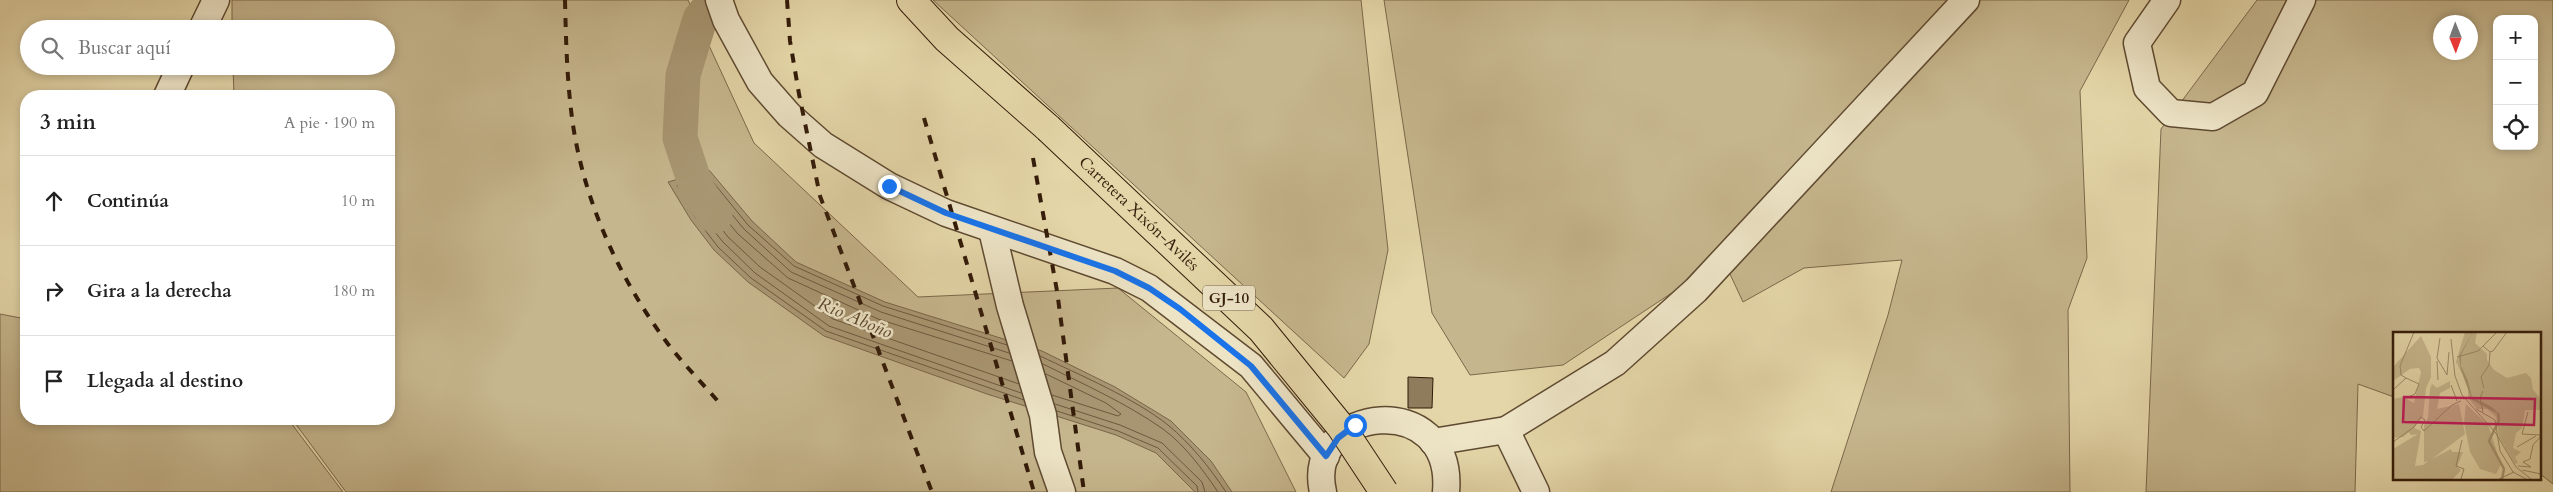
<!DOCTYPE html>
<html lang="es">
<head>
<meta charset="utf-8">
<style>
	:root { --surface:#fff; --page:#f6f6f6; --text:#222; --muted:#767676; --line:#e0e0e0 }
	body { margin:0; font-family:Cardo,serif; background:var(--page); color:var(--text) }
	.controls { position:absolute; right:15px; top:15px; display:grid; overflow:hidden; border-radius:10px; box-shadow:0 2px 8px #0003 }
	.controls button { width:45px; height:45px; display:grid; place-items:center; padding:0; border:0; border-bottom:1px solid var(--line); background:var(--surface); color:var(--text); font:25px sans-serif }
	.compass { position:absolute; left:2433px; top:15px; width:45px; height:45px; border-radius:50%; background:var(--surface); box-shadow:0 2px 8px #0003; rotate:179deg }
	.stop { position:absolute; width:15px; height:15px; margin:-11px; border:4px solid #1a73e8; border-radius:50%; background:#fff }
	.stop.end { background:#1a73e8; border-color:#fff; box-shadow:0 1px 5px #0008 }
	.list { margin:0; padding:0; list-style:none }
	h2 { display:flex; justify-content:space-between; align-items:center; height:65px; margin:0; padding:0 20px; font-size:21px }
	h2 small { font-size:16px; font-weight:400; color:var(--muted) }
	.list li { display:grid; grid-template-columns:32px 1fr auto; gap:15px; align-items:center; box-sizing:border-box; height:90px; padding:0 20px; border-top:1px solid var(--line) }
	.list b { display:block; font-size:19px; white-space:nowrap }
	.list em { font-size:16px; font-style:normal; color:var(--muted) }
	.icon { flex:none; width:28px; height:28px; fill:none; stroke:currentColor; stroke-width:2; stroke-linecap:round; stroke-linejoin:round }
	.map { position:relative; flex:none; width:2553px; height:492px; overflow:hidden }
	.search { position:absolute; background:var(--surface); box-shadow:0 2px 8px #0003; left:20px; top:20px; width:375px; height:55px; display:flex; align-items:center; gap:12px; box-sizing:border-box; padding:0 18px; border-radius:28px; color:var(--muted); font-size:19px }
	.panel { position:absolute; background:var(--surface); box-shadow:0 2px 8px #0003; left:20px; top:90px; width:375px; height:335px; border-radius:20px }
	.map>svg:first-child { display:block }
	.green { fill:#c6b68d; stroke:#7c684b; fill-rule:evenodd }
	.water { fill:#a89672; stroke:#796548 }
	.lines { fill:none; stroke-linecap:round; stroke-linejoin:round }
	.shore { stroke:#6e583e; stroke-width:1 }
	.river { stroke:#a89672; stroke-width:35 }
	.building { fill:#8f7c5c; stroke:#331b09 }
	.minor-casing { stroke:#5f4a31; stroke-width:29 }
	.highway-casing { stroke:#331b09; stroke-width:30 }
	.minor { stroke:#ede4c6; stroke-width:26 }
	.highway { stroke:#e4d6a8; stroke-width:28 }
	.rail { stroke:#331b09; stroke-width:4; stroke-dasharray:9 9; stroke-linecap:butt }
	.highway-bridge-casing { stroke:#331b09; stroke-width:30; stroke-linecap:butt }
	.highway-bridge { stroke:#e4d6a8; stroke-width:28 }
	.route { stroke:#1a73e8; stroke-width:6 }
	.labels { text-anchor:middle; dominant-baseline:central; stroke-width:5; stroke-linejoin:round; paint-order:stroke }
	.shield { fill:#ede4c6; stroke:#6b5742; stroke-width:1 }
	.shield-label { font-size:15px; font-weight:bold; fill:#331b09 }
	.street-label { font-size:16px; fill:#331b09; stroke:#ede4c6 }
	.water-label { font-size:18px; font-style:italic; fill:#5c462e; stroke:#ede4c6 }
	.inset-river { fill:none; stroke:#a89672; stroke-width:2.5 }
	.inset-road { fill:none; stroke:#9d8b68; stroke-width:1 }
	.view { fill:#c2185b; fill-opacity:0.15; stroke:#c2185b; stroke-width:2.5 }
	.inset-edge { fill:none; stroke:#331b09; stroke-width:2.5 }
</style>
</head>
<body>
<div class="map">
<svg width="2553" height="492" viewBox="0 0 2553 492">
	<rect width="100%" height="100%" fill="#e4d6a8"/>
	<filter id="stains"><feTurbulence type="fractalNoise" baseFrequency=".004" numOctaves="4"/><feColorMatrix values="0 0 0 0 .2 0 0 0 0 .09 0 0 0 0 .02 0 0 0 .5 -.17"/></filter>
	<radialGradient id="worn" r=".72"><stop offset=".6" stop-color="#630" stop-opacity="0"/><stop offset="1" stop-color="#630" stop-opacity=".3"/></radialGradient>
	<!-- green -->
	<g class="green">
		<path d="M232,0H688L754,143L918,297L1118,288L1246,392L1296,492H346L292,419H389V96H234L233,66H386V29H232Z"/>
		<path d="M933,0H1361L1388,250L1369,344L1344,378Z"/>
		<path d="M1384,0H2129L2080,91L2087,258L2068,310L2070,492H1831L1888,315L1902,260L1804,268L1743,302L1723,259L1563,365L1470,375L1432,313Z"/>
		<path d="M2257,0H2553V484L2539,473V333H2394V397L2358,384L2355,492H2146L2161,129ZM2497,19H2534V146H2497ZM2440,22H2470V52H2440Z"/>
		<path d="M0,314L26,319V419H288L343,492H0Z"/>
	</g>
	<!-- water -->
	<path class="water" d="M709,170L752,221L796,262L885,302L1042,351L1115,387L1171,421L1211,461L1232,492H1195L1156,453L1116,435L987,394L824,336L748,282L714,250L691,220L668,182Z"/>
	<g class="lines">
		<!-- shore -->
		<g class="shore">
			<path d="M1007,345L883,306L794,266L748,225L708,176L677,185L695,217L718,247L751,278L826,331L1024,400"/>
			<path d="M1009,353L881,312L791,272L744,229L706,183L687,189L700,214L723,242L755,273L829,326L1021,393"/>
			<path d="M1040,356C1080,375 1134,398 1168,425C1191,444 1210,468 1226,492"/>
			<path d="M1012,361L878,319L788,278L738,234L703,192L698,193L707,210L728,237L760,267L833,319L1019,384"/>
			<path d="M1043,364C1083,384 1126,403 1163,429C1185,445 1203,470 1218,492"/>
			<path d="M1046,374L1106,403L1121,414L1118,416L1052,395"/>
			<path d="M1055,404L1120,425L1162,443L1202,482L1205,492"/>
			<path d="M1057,411L1118,431L1158,448L1197,486L1198,492"/>
		</g>
		<!-- river -->
		<path class="river" d="M715,0L700,19L683,75L680,138L697,189L715,216"/>
	</g>
	<!-- building -->
	<path class="building" d="M1408,377L1433,378L1432,408H1408Z"/>
	<g class="lines">
		<defs>
			<g id="minor">
				<path d="M719,0L726,20L760,82L789,115L823,145L889,186L946,213L1115,271L1149,288L1251,366L1326,456"/>
				<path d="M2167,0L2137,43L2147,88L2171,113L2213,117L2255,93L2302,0"/>
				<path d="M202,29L216,0"/>
				<path d="M167,96L181,66"/>
				<path d="M992,230L1010,306L1043,415L1048,452L1062,492"/>
				<path d="M1506,430L1536,492"/>
				<path d="M1433,442L1506,430L1615,363L1696,290L1966,0"/>
				<path d="M1323,492C1303,405 1455,388 1446,492"/>
			</g>
			<path id="highway" d="M911,0L947,39L1048,128"/>
		</defs>
		<!-- minor casing -->
		<use href="#minor" class="minor-casing"/>
		<!-- highway casing -->
		<use href="#highway" class="highway-casing"/>
		<!-- minor -->
		<use href="#minor" class="minor"/>
		<!-- highway -->
		<use href="#highway" class="highway"/>
		<!-- rail -->
		<g class="rail">
			<path d="M565,0C566,42 567,84 573,125C585,204 620,280 668,344C685,366 705,386 723,407"/>
			<path d="M787,0L790,41L799,94L820,196L932,492"/>
			<path d="M924,118L1034,492"/>
			<path d="M1033,158L1057,291L1084,492"/>
		</g>
		<defs>
			<g id="highway-bridge">
				<path id="s1" d="M1048,128L1261,329L1341,427L1384,492"/>
			</g>
		</defs>
		<!-- highway-bridge casing -->
		<use href="#highway-bridge" class="highway-bridge-casing"/>
		<!-- highway-bridge -->
		<use href="#highway-bridge" class="highway-bridge"/>
	</g>
	<g class="lines">
		<!-- route -->
		<path class="route" d="M889,186L946,213L1115,271L1149,288L1180,309L1251,366L1326,456L1338,438L1355,425"/>
	</g>
	<g class="labels">
		<!-- shield labels -->
		<rect class="shield" x="1203" y="285.5" width="52" height="25" rx="4"/>
		<g class="shield-label">
			<text x="1229" y="298">GJ-10</text>
		</g>
		<!-- street labels -->
		<g class="street-label">
			<text stroke="none"><textPath href="#s1" startOffset="125">Carretera Xixón-Avilés</textPath></text>
		</g>
		<!-- water labels -->
		<g class="water-label">
			<text transform="translate(855 318) rotate(23)">Rio Aboño</text>
		</g>
	</g>
	<!-- overview -->
	<g transform="translate(2393 332)">
		<rect width="148" height="148" fill="#e4d6a8"/>
		<path d="M72,0H84L82,11L94,22V28L101,38L114,46L133,41L138,46L140,58L147,66V78H132L129,96L123,101L120,116L128,120L122,125L125,131L122,132L106,105L103,85L94,77H84L75,66V53L63,30ZM28,4L38,25V45L33,56L30,84L21,96L28,99L22,134L30,133L35,129L31,130V93L35,86L37,57L39,52L44,56L57,49V56L47,61L44,77L66,72L72,102L39,127L58,117L59,120H70L64,135L68,138L60,147H0V117L25,102L18,103L16,100L10,105L0,106V67L10,65L21,71L28,40L26,36L17,37L0,49V35ZM73,72L95,93L108,132L103,142L87,137L77,120L71,91Z" fill="#c6b68d"/>
		<path d="M80,0L68,23V34L75,49L79,65L99,75L107,83L79,68L68,38L66,24Z" fill="#a89672"/>
		<path class="inset-river" d="M105,81L106,88L96,109L111,137L109,147"/>
		<path class="inset-road" d="M47,6L44,26L54,43L56,20M58,7L62,44L69,63L102,100L123,135L138,147M90,14L97,20L100,19L114,0M64,25L85,19L104,0M44,29L45,48M13,46L26,52L22,62L15,65M58,53L64,69M91,56L88,45L96,33L97,20M0,58L13,46L8,43L7,34L21,0M90,59L87,66L90,80M83,77L102,88L107,119L120,140L133,147M135,80L129,102L147,103M0,110L21,95L28,85L32,88L28,95L31,99L59,73L68,69M124,115L143,104M125,134L138,135L130,130L137,127L140,113L148,104M129,138L148,142M68,147L71,137L63,134L69,108M106,147L121,140"/>
		<path class="view" d="M11,65L142,67L141,93L10,90Z"/>
		<rect width="148" height="148" class="inset-edge"/>
	</g>
	<rect width="100%" height="100%" filter="url(#stains)"/>
	<rect width="100%" height="100%" fill="url(#worn)"/>
</svg>
<div class="controls">
<button>+</button>
<button>−</button>
<button><svg class="icon" aria-label="locate" viewBox="0 0 24 24"><circle cx="12" cy="12" r="6"/><path d="M12 2v4M12 18v4M2 12h4M18 12h4"/></svg></button>
</div>
<svg class="compass" viewBox="-18 -18 36 36"><path d="M0-13l5 13h-10z" fill="#e53935"/><path d="M0 13l5-13h-10z" fill="#767676"/></svg>
<div class="stop" style="left:1355px;top:425px"></div>
<div class="stop end" style="left:889px;top:186px"></div>
<div class="search"><svg class="icon" aria-label="search" viewBox="0 0 24 24"><circle cx="10" cy="10" r="6"/><path d="M15 15l6 6"/></svg>Buscar aquí</div>
<section class="panel">
<h2>3 min<small>A pie · 190 m</small></h2>
<ul class="list">
<li><svg class="icon" aria-label="ahead" viewBox="0 0 24 24"><path d="M12 20V5M6 11l6-6 6 6"/></svg><div><b>Continúa</b></div><em>10 m</em></li>
<li><svg class="icon" aria-label="right" viewBox="0 0 24 24"><path d="M7 20v-9h11M14 6l5 5-5 5"/></svg><div><b>Gira a la derecha</b></div><em>180 m</em></li>
<li><svg class="icon" aria-label="arrive" viewBox="0 0 24 24"><path d="M6 21V4h12l-3 4 3 4H6"/></svg><div><b>Llegada al destino</b></div></li>
</ul>
</section>
</div>
</body>
</html>
